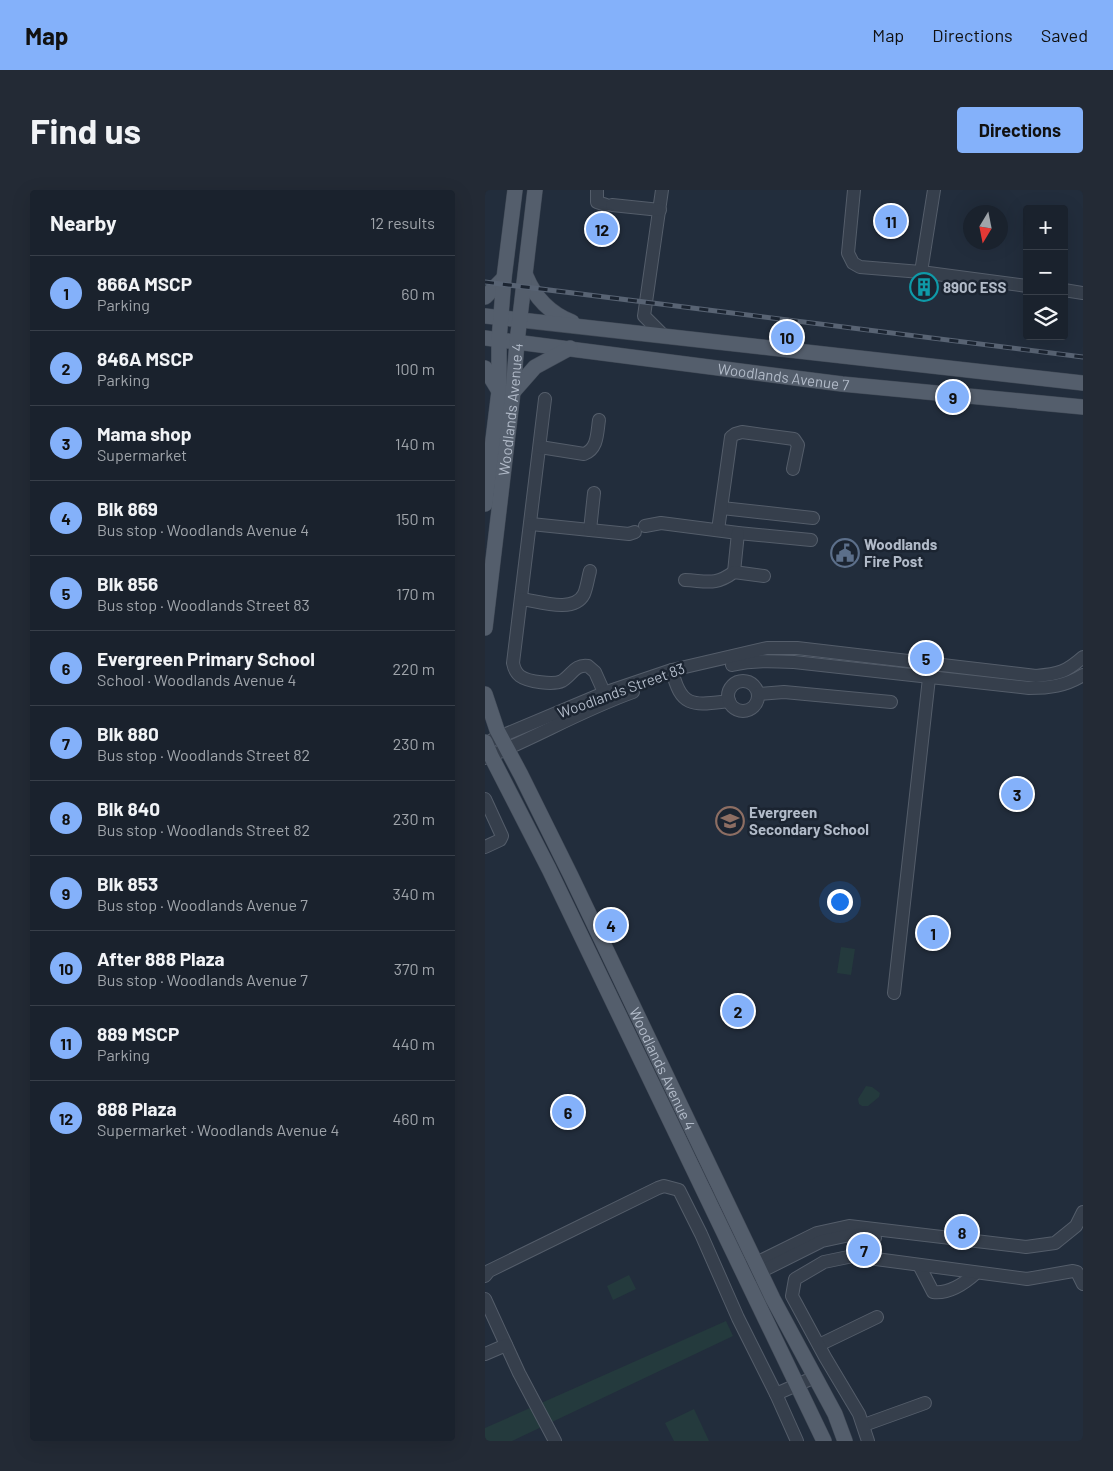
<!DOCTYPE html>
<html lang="en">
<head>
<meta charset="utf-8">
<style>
	:root { --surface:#1a222d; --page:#232a35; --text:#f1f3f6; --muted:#9fa4aa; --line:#383f49; --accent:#84b1fa }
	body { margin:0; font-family:Barlow,sans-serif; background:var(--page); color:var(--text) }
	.controls { position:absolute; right:15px; top:15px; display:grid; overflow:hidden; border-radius:5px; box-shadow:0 5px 20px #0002 }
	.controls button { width:45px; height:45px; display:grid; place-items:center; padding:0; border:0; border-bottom:1px solid var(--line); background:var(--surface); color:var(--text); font:25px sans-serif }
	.compass { position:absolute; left:478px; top:15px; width:45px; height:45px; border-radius:50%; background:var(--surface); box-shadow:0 5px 20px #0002; rotate:190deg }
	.you { position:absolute; left:354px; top:711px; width:18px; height:18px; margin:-12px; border:4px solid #fff; border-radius:50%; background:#1a73e8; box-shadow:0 0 0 8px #1a73e833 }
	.badge { display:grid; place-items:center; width:32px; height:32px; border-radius:50%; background:var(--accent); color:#111; font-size:16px; font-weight:700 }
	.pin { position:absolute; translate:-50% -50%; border:2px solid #fff; box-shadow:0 1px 5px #0006 }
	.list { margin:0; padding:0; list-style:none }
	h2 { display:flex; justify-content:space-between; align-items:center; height:65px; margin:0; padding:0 20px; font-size:21px }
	h2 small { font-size:16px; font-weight:400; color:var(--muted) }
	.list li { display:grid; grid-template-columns:32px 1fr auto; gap:15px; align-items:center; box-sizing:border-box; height:75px; padding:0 20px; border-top:1px solid var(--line) }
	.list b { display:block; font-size:19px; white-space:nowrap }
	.list p { margin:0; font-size:16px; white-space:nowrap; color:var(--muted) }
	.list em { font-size:16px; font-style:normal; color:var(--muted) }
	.icon { flex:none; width:28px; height:28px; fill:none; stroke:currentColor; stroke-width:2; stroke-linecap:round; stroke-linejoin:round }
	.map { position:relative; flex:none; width:598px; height:1251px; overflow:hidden; border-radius:5px }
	header { display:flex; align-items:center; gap:30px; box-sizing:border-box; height:70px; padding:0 25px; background:var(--accent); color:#111 }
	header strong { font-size:24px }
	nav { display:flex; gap:28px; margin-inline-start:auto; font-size:18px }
	.intro { display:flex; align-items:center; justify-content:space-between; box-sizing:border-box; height:120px; padding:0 30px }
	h1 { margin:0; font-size:35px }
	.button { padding:12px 22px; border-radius:5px; background:var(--accent); color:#111; font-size:18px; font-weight:700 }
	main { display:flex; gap:30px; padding:0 30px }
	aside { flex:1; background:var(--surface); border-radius:5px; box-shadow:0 5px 20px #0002 }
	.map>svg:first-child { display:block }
	.green { fill:#243a3d }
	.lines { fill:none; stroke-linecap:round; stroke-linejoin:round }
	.minor-casing { stroke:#545d6a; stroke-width:14 }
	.major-casing { stroke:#3f4855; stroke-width:16 }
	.minor { stroke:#363f4c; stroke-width:12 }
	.major { stroke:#545e6c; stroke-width:15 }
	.rail-casing { stroke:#586373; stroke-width:5 }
	.rail { stroke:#1b2431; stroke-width:3; stroke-dasharray:9; stroke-linecap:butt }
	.labels { text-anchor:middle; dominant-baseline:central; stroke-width:5; stroke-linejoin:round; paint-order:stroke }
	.poi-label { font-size:15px; font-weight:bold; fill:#b1bac8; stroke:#1b2431; text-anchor:start }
	.street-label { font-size:15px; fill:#b1bac8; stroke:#1b2431 }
</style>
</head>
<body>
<header>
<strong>Map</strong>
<nav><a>Map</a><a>Directions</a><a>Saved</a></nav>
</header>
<div class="intro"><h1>Find us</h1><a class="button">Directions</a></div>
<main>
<aside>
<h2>Nearby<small>12 results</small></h2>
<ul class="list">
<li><span class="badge">1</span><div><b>866A MSCP</b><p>Parking</p></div><em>60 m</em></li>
<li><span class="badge">2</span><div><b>846A MSCP</b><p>Parking</p></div><em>100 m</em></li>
<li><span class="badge">3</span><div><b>Mama shop</b><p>Supermarket</p></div><em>140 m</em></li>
<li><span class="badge">4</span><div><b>Blk 869</b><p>Bus stop · Woodlands Avenue 4</p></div><em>150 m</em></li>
<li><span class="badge">5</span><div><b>Blk 856</b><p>Bus stop · Woodlands Street 83</p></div><em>170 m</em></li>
<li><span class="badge">6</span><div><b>Evergreen Primary School</b><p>School · Woodlands Avenue 4</p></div><em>220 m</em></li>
<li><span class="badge">7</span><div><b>Blk 880</b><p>Bus stop · Woodlands Street 82</p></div><em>230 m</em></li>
<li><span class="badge">8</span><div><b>Blk 840</b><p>Bus stop · Woodlands Street 82</p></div><em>230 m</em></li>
<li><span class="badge">9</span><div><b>Blk 853</b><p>Bus stop · Woodlands Avenue 7</p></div><em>340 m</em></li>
<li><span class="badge">10</span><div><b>After 888 Plaza</b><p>Bus stop · Woodlands Avenue 7</p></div><em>370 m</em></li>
<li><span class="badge">11</span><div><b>889 MSCP</b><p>Parking</p></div><em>440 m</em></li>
<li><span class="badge">12</span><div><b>888 Plaza</b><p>Supermarket · Woodlands Avenue 4</p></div><em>460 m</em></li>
</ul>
</aside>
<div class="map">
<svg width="598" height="1251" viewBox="0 0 598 1251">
	<rect width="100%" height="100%" fill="#222d3c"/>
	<!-- green -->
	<g class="green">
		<path d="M356,757L370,759L366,785L352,783Z"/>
		<path d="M381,896L387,897L395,903L394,907L383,916H377L374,914L373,909Z"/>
		<path d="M144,1085L151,1099L128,1110L122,1096Z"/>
		<path d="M241,1131L248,1146L27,1251H0V1238Z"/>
		<path d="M209,1219L224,1251H189L180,1233Z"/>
	</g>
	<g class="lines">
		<defs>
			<g id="minor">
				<path d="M112,0V12L121,15"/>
				<path d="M177,0L159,126L178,145"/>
				<path d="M369,0L363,63L368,73L375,77L436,82L542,96"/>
				<path d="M127,15L175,20"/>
				<path d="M436,82L449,0"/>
				<path d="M579,100L598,103"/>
				<path d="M60,209L28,473C29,478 31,483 35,486C43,492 69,495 77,491C87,485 90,474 103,476L110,482L122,509"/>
				<path d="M55,257L99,264C113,259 112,243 114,230"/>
				<path d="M237,318L328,328"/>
				<path d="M46,334L144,344L150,342"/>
				<path d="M160,336L176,333L253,343L326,350"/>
				<path d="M105,340L109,303"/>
				<path d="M233,340L246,247L250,244L257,242L309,249L313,255L308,279"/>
				<path d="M249,382L253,343"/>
				<path d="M200,390C222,391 230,396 249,382L279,386"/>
				<path d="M36,409C53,411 89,424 99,404C102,397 103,388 105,381"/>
				<path d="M247,475C268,470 288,471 309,472L544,498C564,498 581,496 598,485"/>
				<path d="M187,480C196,519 209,515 244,511"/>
				<circle cx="258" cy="506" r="15"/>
				<path d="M274,504L299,502L406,512"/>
				<path d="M7,550L119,503L187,480L282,458H312L551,486C574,484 581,482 598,467"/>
				<path d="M0,568C50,548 97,520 148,502"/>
				<path d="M0,609L17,646L15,650L0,657"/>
				<path d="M409,803L445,479"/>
				<path d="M434,1075L448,1102C464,1104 480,1093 491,1083"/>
				<path d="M263,1077L332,1043L364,1036L541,1057L570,1053L591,1036L598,1022"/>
				<path d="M0,1086L4,1081L173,998L179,996L194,1000L216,1044L253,1128L291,1204L312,1251"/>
				<path d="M267,1086L337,1051L365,1045L390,1048"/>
				<path d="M0,1109L34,1183L70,1251"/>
				<path d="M334,1155L392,1127"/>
				<path d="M0,1164L21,1155"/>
				<path d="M291,1204L330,1187"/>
				<path d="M379,1235L440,1213"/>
				<path d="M383,1251L374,1224L340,1167L307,1106L310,1089L339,1072L368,1066L542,1089L588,1081L592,1082L598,1094"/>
			</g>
			<g id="major">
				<path d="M41,86C50,108 64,123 87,132"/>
				<path d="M0,107L19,88"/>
				<path d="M0,126L598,193"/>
				<path id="s1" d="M0,148L357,194L598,217"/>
				<path d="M0,178L14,201"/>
				<path d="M28,202L50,177L85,158"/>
				<path d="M0,314L14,201V150L19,88L30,0"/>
				<path id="s2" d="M0,438L28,202L32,152L50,0"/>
				<path id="s3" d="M0,504L12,540L36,585L86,686L288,1109L350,1224L360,1251"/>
				<path d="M0,552L6,566L64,679L339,1251"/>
			</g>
		</defs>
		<!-- minor casing -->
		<use href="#minor" class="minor-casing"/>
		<!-- major casing -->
		<use href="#major" class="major-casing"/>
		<!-- minor -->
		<use href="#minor" class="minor"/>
		<!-- major -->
		<use href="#major" class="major"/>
		<defs>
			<path id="rail" d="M0,92L598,167"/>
		</defs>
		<!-- rail casing -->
		<use href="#rail" class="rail-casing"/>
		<!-- rail -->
		<use href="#rail" class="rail"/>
	</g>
	<!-- icons -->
	<defs>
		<symbol id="building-ring" viewBox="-11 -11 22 22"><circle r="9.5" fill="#1b2431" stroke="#0f9aa8" stroke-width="1.5"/><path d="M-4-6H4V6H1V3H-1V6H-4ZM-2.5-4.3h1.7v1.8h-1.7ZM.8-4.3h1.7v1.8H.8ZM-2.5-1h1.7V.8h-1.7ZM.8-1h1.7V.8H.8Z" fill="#0f9aa8"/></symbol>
		<symbol id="civic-ring" viewBox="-11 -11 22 22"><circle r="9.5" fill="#1b2431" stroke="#5c6f8a" stroke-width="1.5"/><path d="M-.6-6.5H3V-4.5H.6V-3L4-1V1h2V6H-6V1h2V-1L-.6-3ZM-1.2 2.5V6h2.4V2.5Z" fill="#5c6f8a"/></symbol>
		<symbol id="school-ring" viewBox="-11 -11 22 22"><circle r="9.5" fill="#1b2431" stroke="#8d6e63" stroke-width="1.5"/><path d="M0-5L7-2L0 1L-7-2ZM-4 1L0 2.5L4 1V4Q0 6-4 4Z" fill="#8d6e63"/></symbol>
	</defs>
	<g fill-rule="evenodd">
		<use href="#building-ring" x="423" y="81" width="32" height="32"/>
		<use href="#civic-ring" x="344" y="347" width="32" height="32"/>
		<use href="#school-ring" x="229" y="615" width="32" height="32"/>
	</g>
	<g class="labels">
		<!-- poi labels -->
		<g class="poi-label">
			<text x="458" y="97">890C ESS</text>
			<text x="379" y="354">Woodlands<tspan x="379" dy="17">Fire Post</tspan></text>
			<text x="264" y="622">Evergreen<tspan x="264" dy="17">Secondary School</tspan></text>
		</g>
		<!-- street labels -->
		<g class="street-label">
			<text stroke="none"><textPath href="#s1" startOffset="301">Woodlands Avenue 7</textPath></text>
			<text stroke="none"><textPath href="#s2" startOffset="220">Woodlands Avenue 4</textPath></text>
			<text transform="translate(136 500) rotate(-20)">Woodlands Street 83</text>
			<text stroke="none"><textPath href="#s3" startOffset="415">Woodlands Avenue 4</textPath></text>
		</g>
	</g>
</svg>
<div class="controls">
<button>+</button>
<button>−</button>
<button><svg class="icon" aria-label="layers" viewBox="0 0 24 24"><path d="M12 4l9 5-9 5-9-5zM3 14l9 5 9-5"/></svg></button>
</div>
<svg class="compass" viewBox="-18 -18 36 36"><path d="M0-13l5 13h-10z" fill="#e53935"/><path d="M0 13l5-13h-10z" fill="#9fa4aa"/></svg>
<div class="you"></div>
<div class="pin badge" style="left:448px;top:743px">1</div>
<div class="pin badge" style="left:253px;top:821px">2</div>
<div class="pin badge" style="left:532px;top:604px">3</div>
<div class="pin badge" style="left:126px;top:735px">4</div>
<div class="pin badge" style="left:441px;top:468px">5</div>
<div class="pin badge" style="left:83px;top:922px">6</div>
<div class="pin badge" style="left:379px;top:1060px">7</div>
<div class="pin badge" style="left:477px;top:1042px">8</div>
<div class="pin badge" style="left:468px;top:207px">9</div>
<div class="pin badge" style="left:302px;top:147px">10</div>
<div class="pin badge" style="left:406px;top:31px">11</div>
<div class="pin badge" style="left:117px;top:39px">12</div>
</div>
</main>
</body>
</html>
